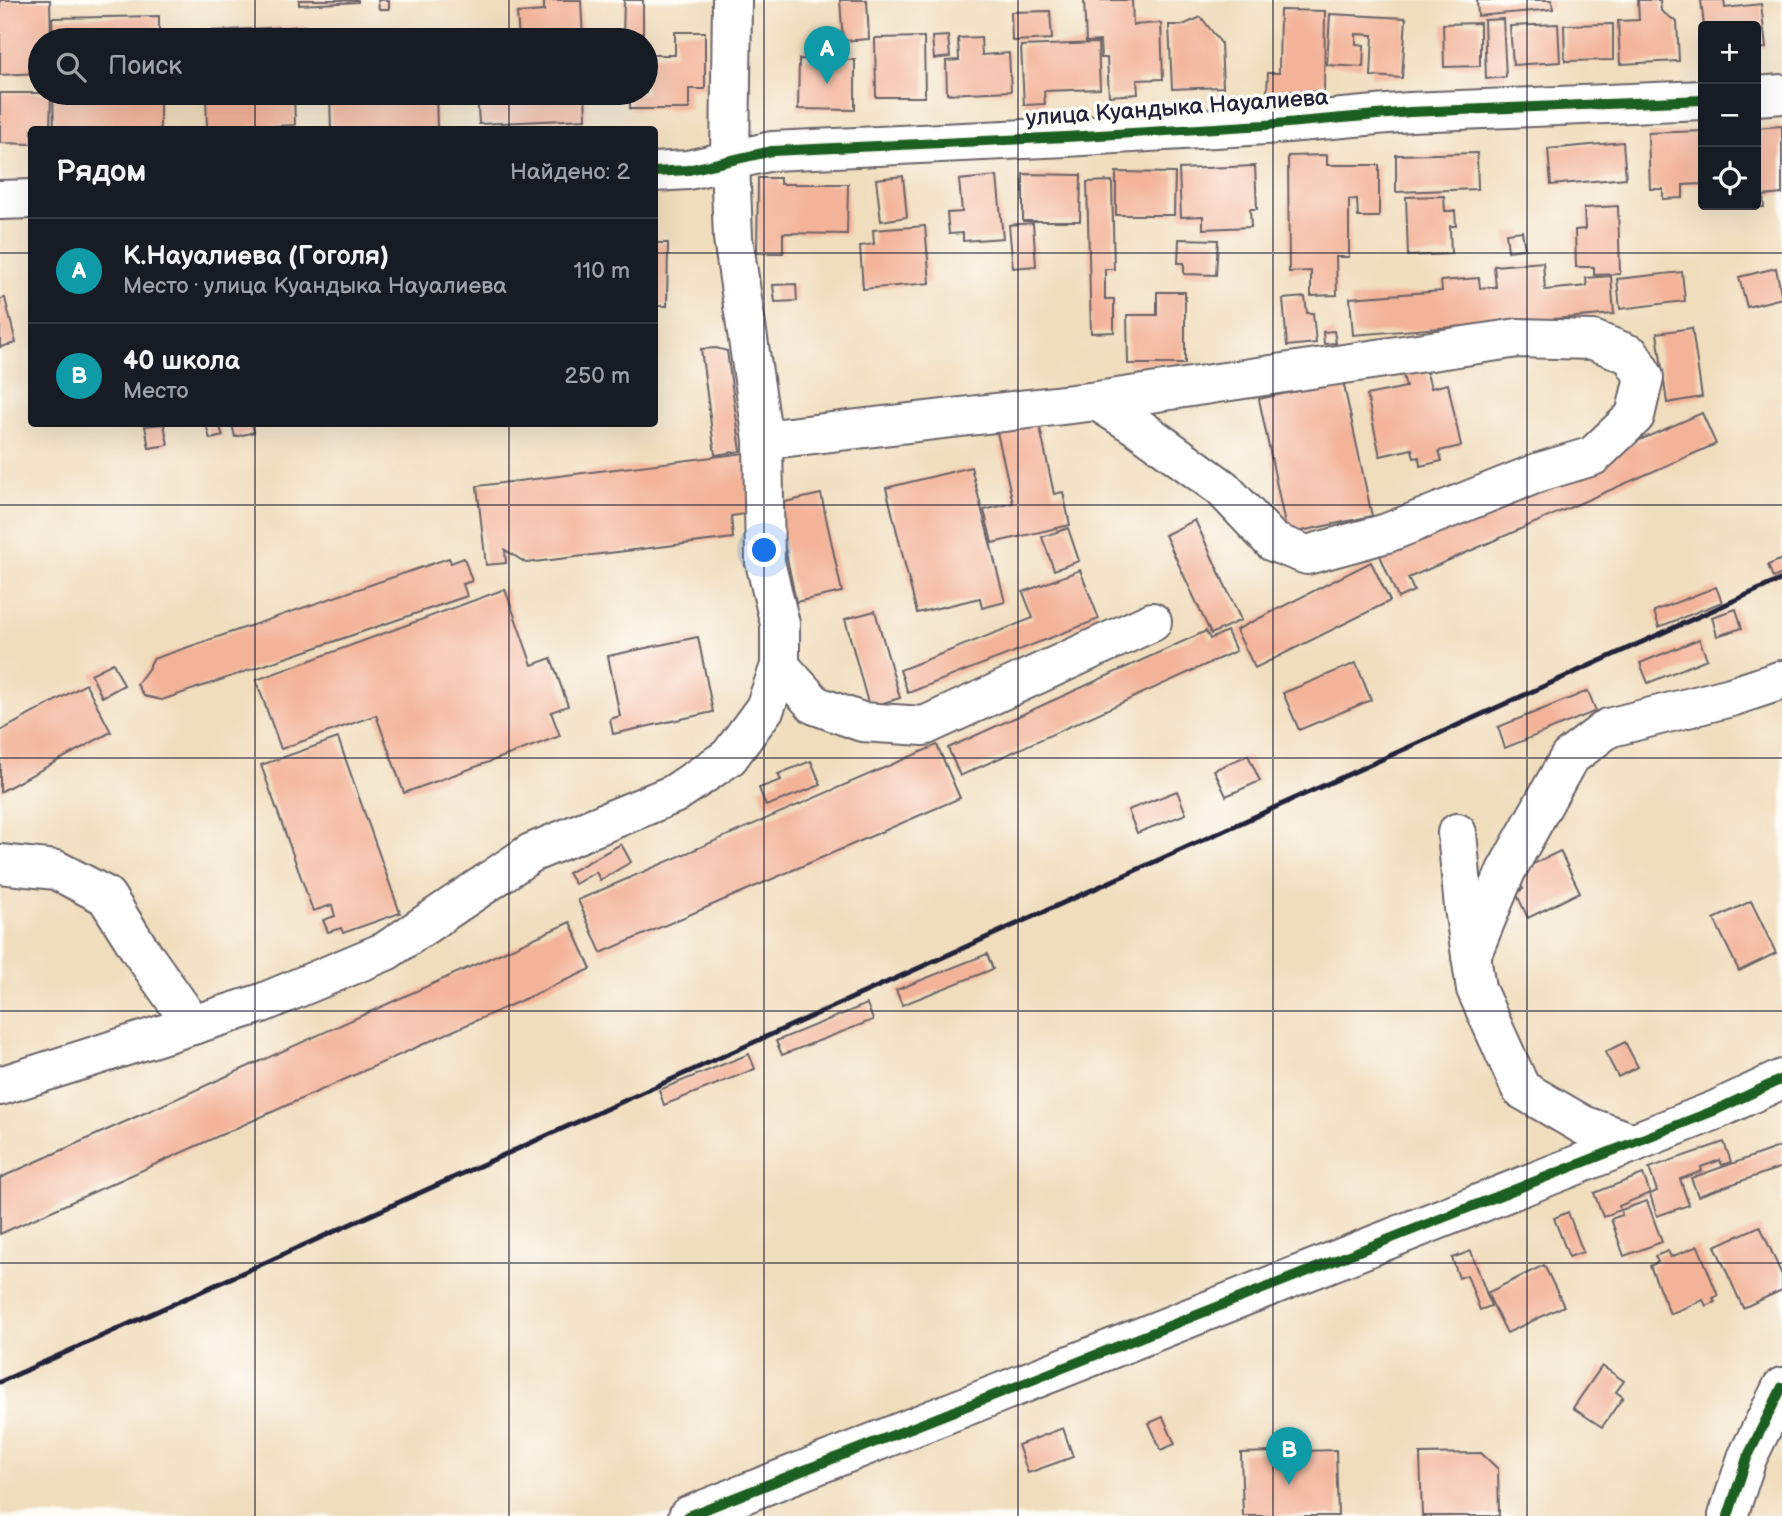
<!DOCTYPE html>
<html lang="ru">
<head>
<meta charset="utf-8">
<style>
	:root { --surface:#171b24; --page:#20242c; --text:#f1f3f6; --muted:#9ea1a6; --line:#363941; --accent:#d1495b }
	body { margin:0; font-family:"Balsamiq Sans",sans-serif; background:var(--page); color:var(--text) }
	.controls { position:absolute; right:21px; top:21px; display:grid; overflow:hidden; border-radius:7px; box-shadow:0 7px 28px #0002 }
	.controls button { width:63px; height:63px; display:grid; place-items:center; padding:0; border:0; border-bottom:2px solid var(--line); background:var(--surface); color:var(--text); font:35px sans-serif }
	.you { position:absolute; left:765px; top:551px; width:24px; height:24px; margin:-18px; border:5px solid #fff; border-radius:50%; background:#1a73e8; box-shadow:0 0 0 10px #1a73e833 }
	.badge { display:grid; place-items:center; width:46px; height:46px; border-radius:50%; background:var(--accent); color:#fff; font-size:23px; font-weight:700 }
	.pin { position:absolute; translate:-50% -58px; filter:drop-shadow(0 2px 4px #0008) }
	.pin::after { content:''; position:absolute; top:37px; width:24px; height:21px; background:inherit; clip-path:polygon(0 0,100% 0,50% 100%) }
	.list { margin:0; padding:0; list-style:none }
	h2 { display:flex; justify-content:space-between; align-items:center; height:91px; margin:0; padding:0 28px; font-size:30px }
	h2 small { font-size:23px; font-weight:400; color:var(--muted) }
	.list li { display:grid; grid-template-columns:46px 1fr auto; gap:21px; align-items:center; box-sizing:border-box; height:105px; padding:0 28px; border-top:2px solid var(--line) }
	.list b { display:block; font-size:26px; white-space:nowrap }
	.list p { margin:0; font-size:23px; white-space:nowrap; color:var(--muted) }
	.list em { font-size:23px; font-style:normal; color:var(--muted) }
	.icon { flex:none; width:38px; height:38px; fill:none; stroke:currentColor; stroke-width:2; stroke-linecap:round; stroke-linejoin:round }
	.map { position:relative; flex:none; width:1782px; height:1516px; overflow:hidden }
	.search { position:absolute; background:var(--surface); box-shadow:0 7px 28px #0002; left:28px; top:28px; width:630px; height:77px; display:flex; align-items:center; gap:18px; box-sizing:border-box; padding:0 24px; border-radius:38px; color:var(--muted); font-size:26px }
	.panel { position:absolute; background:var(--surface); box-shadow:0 7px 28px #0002; left:28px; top:126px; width:630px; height:301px; border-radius:7px }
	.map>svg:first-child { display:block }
	.building { fill:#f3b399 }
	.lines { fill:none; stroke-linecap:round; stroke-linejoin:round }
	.minor-casing { stroke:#6a6368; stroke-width:42 }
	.minor { stroke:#fff; stroke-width:38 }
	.rail { stroke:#22223b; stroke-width:5 }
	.cycleway-casing { stroke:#fdfcf7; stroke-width:15 }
	.cycleway { stroke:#1b5e20; stroke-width:10 }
	.grid { fill:none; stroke:#22223b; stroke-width:2; stroke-opacity:0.55 }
	.labels { text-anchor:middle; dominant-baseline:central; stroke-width:7; stroke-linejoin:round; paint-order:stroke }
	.street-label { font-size:23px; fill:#22223b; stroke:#fdfcf7 }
</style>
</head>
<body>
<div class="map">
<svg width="1782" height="1516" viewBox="0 0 1782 1516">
	<rect width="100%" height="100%" fill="#fdfcf7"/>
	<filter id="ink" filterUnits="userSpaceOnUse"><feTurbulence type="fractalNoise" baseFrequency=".0143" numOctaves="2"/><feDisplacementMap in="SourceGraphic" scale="14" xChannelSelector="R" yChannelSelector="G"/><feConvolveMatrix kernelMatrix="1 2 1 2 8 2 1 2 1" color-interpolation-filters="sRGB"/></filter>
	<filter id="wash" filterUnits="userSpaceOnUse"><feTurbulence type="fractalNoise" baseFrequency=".00686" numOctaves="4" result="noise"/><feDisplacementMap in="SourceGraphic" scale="28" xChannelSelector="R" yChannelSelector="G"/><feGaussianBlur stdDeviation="1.57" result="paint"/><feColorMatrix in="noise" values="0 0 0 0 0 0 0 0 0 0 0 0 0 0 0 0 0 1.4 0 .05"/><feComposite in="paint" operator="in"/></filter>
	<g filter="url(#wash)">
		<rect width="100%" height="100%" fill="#f0ddbd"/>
		<g id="blocks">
			<!-- building -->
			<g class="building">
				<path d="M0,0H50L51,40H40V73L0,75Z"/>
				<path d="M299,0H358V2L299,5Z"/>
				<path d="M378,0H389V9H379Z"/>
				<path d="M544,0H581L583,40H519L517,13L544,11Z"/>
				<path d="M624,0H643V40H623Z"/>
				<path d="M840,0H867L869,39L843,41Z"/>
				<path d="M1084,0H1132L1133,25L1161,23L1163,79L1137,80L1138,94L1109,96L1107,58H1101L1100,41L1086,42Z"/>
				<path d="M1477,0H1552L1553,9L1478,16Z"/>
				<path d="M1638,0H1660L1661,11L1677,22L1679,61L1620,64L1618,21L1639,20Z"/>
				<path d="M1701,0H1724L1725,8L1761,4L1766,48L1756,49V26H1704Z"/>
				<path d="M1280,10L1325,11L1324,92L1267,91L1268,73H1279Z"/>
				<path d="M1050,11L1052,39L1012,41L1011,12Z"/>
				<path d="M1330,14L1406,18L1402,78L1371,76L1373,35L1356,34V44L1364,45L1363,67L1327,65Z"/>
				<path d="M159,16V40H53L52,18Z"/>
				<path d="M1201,17L1221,43L1223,87L1172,89L1169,25H1183Z"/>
				<path d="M1503,19L1506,77L1486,79L1484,20Z"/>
				<path d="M1480,23V66L1444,67L1443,24Z"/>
				<path d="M1558,24L1560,62L1513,65L1510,26Z"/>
				<path d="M1613,24V60L1565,61L1564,25Z"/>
				<path d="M305,26L306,40H190V32Z"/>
				<path d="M675,32H705V89H689V109H630V93H646V55H675Z"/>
				<path d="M948,36L950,57L934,59L932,37Z"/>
				<path d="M924,37L925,97H876L875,38Z"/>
				<path d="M981,37L982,55L1009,53L1011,91L947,94L946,61L959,60L958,38Z"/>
				<path d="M1098,43L1100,89L1044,91L1045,104L1024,105L1021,46Z"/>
				<path d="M799,59L855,60V110L798,109Z"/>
				<path d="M0,93H51L50,130H32V144L0,143Z"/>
				<path d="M53,93H160V130H54Z"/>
				<path d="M206,93H294L295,125L207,130Z"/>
				<path d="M330,93H436L437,130H331Z"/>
				<path d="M477,93H585L586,119L479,124Z"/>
				<path d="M1782,126V194L1763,196L1764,207L1751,208V205H1756V128Z"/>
				<path d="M1703,131V184L1683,185V198L1663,199V189H1650L1648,133Z"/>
				<path d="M1623,142L1626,178L1551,185L1548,149Z"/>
				<path d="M1477,153L1478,189L1396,192V155Z"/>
				<path d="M1327,155V165H1379V217H1358L1357,199L1349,200V257H1336L1337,295L1311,296V271L1289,272L1288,156Z"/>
				<path d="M1255,166L1257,209H1250L1251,227L1203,229V216L1181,217L1179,169Z"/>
				<path d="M1116,172L1175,173L1174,215H1116Z"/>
				<path d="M1023,174L1081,175L1080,221H1023Z"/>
				<path d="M903,176L907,217L881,221L876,179Z"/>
				<path d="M997,176L1003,238L963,241V233L949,234L947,213L962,212L959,180Z"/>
				<path d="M758,178H780V184H848L847,234L783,233V253H757Z"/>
				<path d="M1112,181L1114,269H1105V299H1114V332L1091,333L1087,182Z"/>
				<path d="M1444,196L1445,211H1455L1456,226H1450L1451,254L1408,256L1406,197Z"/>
				<path d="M1618,206L1620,274L1594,275V267H1576L1575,230L1585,229L1584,208Z"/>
				<path d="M1033,223L1036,266L1013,268L1009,225Z"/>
				<path d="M925,226L930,283L863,289L860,246L874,244L873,230Z"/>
				<path d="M1522,231L1525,249L1508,251L1506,233Z"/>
				<path d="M1179,239L1218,240L1216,275L1184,274V263H1178Z"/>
				<path d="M654,243H668L667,306H654Z"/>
				<path d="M1543,262L1545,290L1587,286L1586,278L1611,276L1614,314L1353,335L1350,298L1442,291L1441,281L1479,278L1480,288L1496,287L1494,266Z"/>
				<path d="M1776,268L1782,298L1747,307L1739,277Z"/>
				<path d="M1682,272L1685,301L1620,309L1617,279Z"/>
				<path d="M796,284L797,301L775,302L773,285Z"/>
				<path d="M1157,292H1185V364H1128L1127,315H1157Z"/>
				<path d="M1305,297L1307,313H1313L1316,343L1287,346L1283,299Z"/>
				<path d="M5,298L16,343L0,347V299Z"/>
				<path d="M1692,328L1702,397L1667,403L1657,333Z"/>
				<path d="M1334,331L1336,343L1324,344L1323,332Z"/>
				<path d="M716,348L727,351L741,451L715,455L701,349Z"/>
				<path d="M1426,370L1431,388L1448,384L1461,446L1439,451L1442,461L1420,466L1419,457L1414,458L1412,449L1380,456L1367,395L1406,387L1403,375Z"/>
				<path d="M1343,381L1372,516L1287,534L1259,399Z"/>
				<path d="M1702,413L1716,444L1408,578L1414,591L1398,598L1379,553Z"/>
				<path d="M1039,423L1054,494L1063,492L1070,525L992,543L984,510L1013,503L997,432Z"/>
				<path d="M164,424L168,445L149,448L145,426Z"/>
				<path d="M206,424H219L223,436L210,439Z"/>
				<path d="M232,424H252L254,432L235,437Z"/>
				<path d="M745,453L752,513L731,516L733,538L526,563L505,550L506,563L486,565L477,486Z"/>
				<path d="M971,467L1005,602L982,608L980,598L917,613L886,488Z"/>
				<path d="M821,494L842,592L796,602L776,504Z"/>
				<path d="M1195,520L1241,620L1211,634L1165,535Z"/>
				<path d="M1068,528L1079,561L1054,570L1042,537Z"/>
				<path d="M449,558L451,563L464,558L472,581L463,584L467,596L162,700L144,696L137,684L148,669L153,659Z"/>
				<path d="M1782,559V574L1773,578L1768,565Z"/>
				<path d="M1371,562L1390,601L1255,668L1236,630Z"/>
				<path d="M1080,570L1099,619L908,693L900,670L1033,618L1023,592Z"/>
				<path d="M1716,587L1722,602L1659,627L1654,611Z"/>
				<path d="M505,589L532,665L551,658L568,706L551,712L560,736L404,793L376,715L281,749L256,680Z"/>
				<path d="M1736,609L1742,628L1717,636L1712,617Z"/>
				<path d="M875,611L900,698L869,707L845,619Z"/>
				<path d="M1206,631L1210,639L1227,631L1236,651L960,776L948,748Z"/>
				<path d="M698,637L713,712L613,734L610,719L620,716L608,656Z"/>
				<path d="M1699,639L1707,659L1648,683L1640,663Z"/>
				<path d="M113,663L124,685L102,697L91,674Z"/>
				<path d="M1356,663L1371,700L1299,730L1283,693Z"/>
				<path d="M86,684L111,732L0,792V731Z"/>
				<path d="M1588,691L1596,711L1505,748L1498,727Z"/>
				<path d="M338,738L400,913L343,933L341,928L328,932L323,920L335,916L332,905L313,911L261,765Z"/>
				<path d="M937,745L960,798L601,953L578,900Z"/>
				<path d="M1248,755L1260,781L1226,796L1214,770Z"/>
				<path d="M811,761L821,785L766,806L759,788L781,780L778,774Z"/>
				<path d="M1177,791L1186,814L1137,833L1128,810Z"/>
				<path d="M621,844L631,862L600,880L596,872L575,884L568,873Z"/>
				<path d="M1560,851L1580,892L1528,918L1516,893L1523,889L1515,873Z"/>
				<path d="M1751,901L1776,953L1739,971L1714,919Z"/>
				<path d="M570,922L591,969L0,1234V1178Z"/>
				<path d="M987,954L993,969L902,1005L896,990Z"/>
				<path d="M867,1004L873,1020L782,1055L776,1041Z"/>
				<path d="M1625,1042L1638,1067L1618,1077L1605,1052Z"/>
				<path d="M749,1054L755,1069L664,1105L659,1090Z"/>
				<path d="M1724,1142L1731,1162L1722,1165L1720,1160L1701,1167L1702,1171L1680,1179L1689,1205L1657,1216L1650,1194L1657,1191L1649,1168Z"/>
				<path d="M1782,1146V1167L1698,1196L1691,1178Z"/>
				<path d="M1643,1174L1650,1193L1619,1206L1620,1210L1603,1217L1594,1193Z"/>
				<path d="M1647,1201L1662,1242L1624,1256L1611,1219L1622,1215L1621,1210Z"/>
				<path d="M1568,1212L1583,1252L1569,1257L1554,1218Z"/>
				<path d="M1760,1226L1782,1275V1290L1743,1308L1715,1246Z"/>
				<path d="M1698,1246L1718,1296L1713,1298L1715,1302L1706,1306L1703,1300L1670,1314L1650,1266L1658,1262L1655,1256L1668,1251L1671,1257Z"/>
				<path d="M1471,1251L1491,1306L1480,1310L1467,1275L1459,1278L1452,1258Z"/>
				<path d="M1544,1265L1564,1306L1507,1333L1487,1293Z"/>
				<path d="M1602,1366L1624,1381L1616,1392L1623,1397L1602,1427L1573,1408Z"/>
				<path d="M1163,1417L1175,1444L1161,1450L1149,1423Z"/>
				<path d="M1063,1428L1073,1457L1028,1473L1018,1445Z"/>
				<path d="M1336,1450L1338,1516H1243L1241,1453Z"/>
				<path d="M1481,1453L1498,1469L1499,1516H1422L1420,1454Z"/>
			</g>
		</g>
	</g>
	<g filter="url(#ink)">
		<use href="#blocks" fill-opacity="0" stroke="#6a6368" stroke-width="2"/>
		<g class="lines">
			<defs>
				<g id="minor">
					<path d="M1756,96L1782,94"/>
					<path d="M654,172L688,170L772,151L1066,137L1265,125L1410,112L1703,100"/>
					<path d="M0,200L32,199"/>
					<path d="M763,440L1097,401L1518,338L1593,340L1631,355L1644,377L1635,416L1593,456L1540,472L1387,533L1307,555L1273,542L1222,488L1138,427L1097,401"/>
					<path d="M780,666L815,705L862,722L924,726L1152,622"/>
					<path d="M1457,833L1464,908L1476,989L1521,1089L1583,1125L1633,1143"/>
					<path d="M0,864L56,870L106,896L140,950L193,1025"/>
					<path d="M1471,956L1506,871L1569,758L1608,728L1731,697L1782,680"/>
					<path d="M0,1086L262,1003L386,951L531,853L674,794L729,757L765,708L780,666V624L765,562L763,440L733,238L730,161L732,0"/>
					<path d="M688,1516L1716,1110L1782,1079"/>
					<path d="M1728,1516L1747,1458L1782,1387"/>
				</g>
			</defs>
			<!-- minor casing -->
			<use href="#minor" class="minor-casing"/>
			<!-- minor -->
			<use href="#minor" class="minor"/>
			<!-- rail -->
			<path class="rail" d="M0,1382L1782,579"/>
			<defs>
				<g id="cycleway">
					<path d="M654,172L688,170L772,151L1066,137L1265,125L1410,112L1703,100"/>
					<path d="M688,1516L1716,1110L1782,1079"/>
					<path d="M1728,1516L1747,1458L1782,1387"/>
				</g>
			</defs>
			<!-- cycleway casing -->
			<use href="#cycleway" class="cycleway-casing"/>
			<!-- cycleway -->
			<use href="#cycleway" class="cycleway"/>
		</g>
	</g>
	<!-- grid -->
	<path class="grid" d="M255,0V40M509,0V40M764,0V1516M1018,0V1516M1273,0V1516M1527,0V1516M255,93V130M509,93V130M0,253H32M654,253H1782M255,424V1516M509,424V1516M0,505H1782M0,758H1782M0,1011H1782M0,1263H1782"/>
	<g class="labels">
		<!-- street labels -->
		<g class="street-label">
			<text transform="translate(1177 108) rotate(-4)">улица Куандыка Науалиева</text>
		</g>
	</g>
</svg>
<div class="controls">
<button>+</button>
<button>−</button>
<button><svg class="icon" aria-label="locate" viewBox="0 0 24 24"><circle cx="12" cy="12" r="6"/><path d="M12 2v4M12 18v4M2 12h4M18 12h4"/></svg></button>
</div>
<div class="you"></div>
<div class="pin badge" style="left:827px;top:84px;background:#0f9aa8">A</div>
<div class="pin badge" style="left:1289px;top:1485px;background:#0f9aa8">B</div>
<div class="search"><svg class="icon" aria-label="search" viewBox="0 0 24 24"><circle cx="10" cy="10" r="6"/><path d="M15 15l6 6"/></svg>Поиск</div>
<section class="panel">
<h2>Рядом<small>Найдено: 2</small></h2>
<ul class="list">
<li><span class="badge" style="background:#0f9aa8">A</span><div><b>К.Науалиева (Гоголя)</b><p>Место · улица Куандыка Науалиева</p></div><em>110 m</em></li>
<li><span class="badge" style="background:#0f9aa8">B</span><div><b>40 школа</b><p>Место</p></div><em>250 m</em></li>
</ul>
</section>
</div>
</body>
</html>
